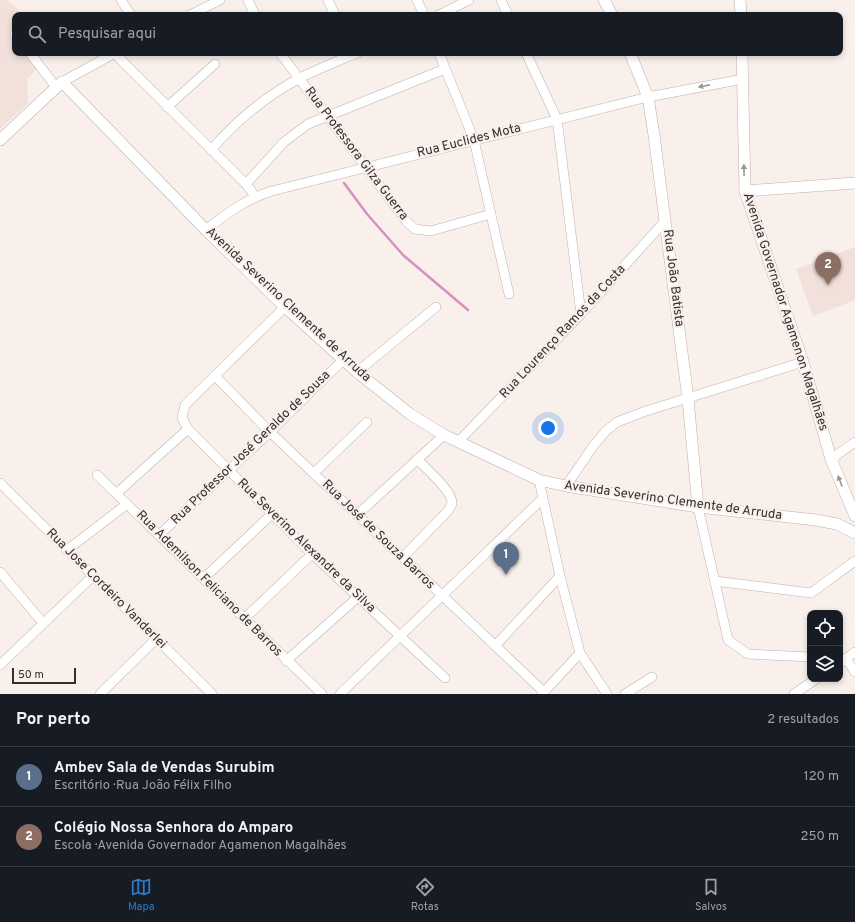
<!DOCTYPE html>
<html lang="pt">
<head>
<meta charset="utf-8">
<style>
	:root { --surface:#171b24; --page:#242831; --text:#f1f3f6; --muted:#9ea1a6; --line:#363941; --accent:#2b7bca }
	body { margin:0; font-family:Overpass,sans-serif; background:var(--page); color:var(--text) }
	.controls { position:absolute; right:12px; bottom:12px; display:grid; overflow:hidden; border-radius:8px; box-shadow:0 2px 6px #0003 }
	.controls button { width:36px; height:36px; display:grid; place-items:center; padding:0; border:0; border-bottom:1px solid var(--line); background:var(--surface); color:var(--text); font:20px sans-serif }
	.scale { position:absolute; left:12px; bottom:10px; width:64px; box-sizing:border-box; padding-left:4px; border:2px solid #332f2e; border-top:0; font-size:11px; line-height:14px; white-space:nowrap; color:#332f2e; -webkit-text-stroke:3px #f9efeb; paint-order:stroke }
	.you { position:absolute; left:548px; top:428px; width:14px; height:14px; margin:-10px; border:3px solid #fff; border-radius:50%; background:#1a73e8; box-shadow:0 0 0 6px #1a73e833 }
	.badge { display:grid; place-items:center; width:26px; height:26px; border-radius:50%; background:var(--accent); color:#fff; font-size:13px; font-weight:700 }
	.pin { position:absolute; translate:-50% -33px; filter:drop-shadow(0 1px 2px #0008) }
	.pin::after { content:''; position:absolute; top:21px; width:14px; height:12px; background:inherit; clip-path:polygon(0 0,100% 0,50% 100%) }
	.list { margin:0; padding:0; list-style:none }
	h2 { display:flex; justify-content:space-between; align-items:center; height:52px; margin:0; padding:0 16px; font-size:17px }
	h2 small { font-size:13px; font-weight:400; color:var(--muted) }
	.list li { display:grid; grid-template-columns:26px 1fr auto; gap:12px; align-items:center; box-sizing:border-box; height:60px; padding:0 16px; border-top:1px solid var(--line) }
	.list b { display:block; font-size:15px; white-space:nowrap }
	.list p { margin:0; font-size:13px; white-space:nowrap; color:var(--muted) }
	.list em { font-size:13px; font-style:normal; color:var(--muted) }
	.icon { flex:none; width:22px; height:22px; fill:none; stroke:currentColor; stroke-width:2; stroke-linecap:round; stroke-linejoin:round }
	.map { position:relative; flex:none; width:855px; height:694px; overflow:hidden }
	.search { position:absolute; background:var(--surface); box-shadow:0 2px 6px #0003; left:12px; right:12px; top:12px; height:44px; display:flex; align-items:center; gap:10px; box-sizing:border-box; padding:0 14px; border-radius:8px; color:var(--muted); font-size:15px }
	.sheet { height:172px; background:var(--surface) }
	nav { display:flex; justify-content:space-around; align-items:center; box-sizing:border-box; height:56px; border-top:1px solid var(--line); background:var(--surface); font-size:11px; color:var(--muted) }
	nav a { display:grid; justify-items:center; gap:2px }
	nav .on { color:var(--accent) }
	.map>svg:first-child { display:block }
	.built { fill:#f2e0da }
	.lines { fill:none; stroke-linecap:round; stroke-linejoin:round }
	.stream { stroke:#d890be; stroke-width:2.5 }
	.minor-casing { stroke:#bbb2af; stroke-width:10 }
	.major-casing { stroke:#bbb2af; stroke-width:12 }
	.minor { stroke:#fff; stroke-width:9 }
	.major { stroke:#fff; stroke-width:11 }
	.oneway { fill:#999796 }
	.labels { text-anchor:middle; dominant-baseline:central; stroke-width:4; stroke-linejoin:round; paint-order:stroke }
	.street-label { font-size:13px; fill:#332f2e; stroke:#f9efeb }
</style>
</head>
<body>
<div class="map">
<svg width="855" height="694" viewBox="0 0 855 694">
	<rect width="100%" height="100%" fill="#f9efeb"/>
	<!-- built -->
	<g class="built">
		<path d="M0,0H7L16,7L21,15H15V53H30L27,56L36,69L27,79L28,103L0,129Z"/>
		<path d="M855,247V300L813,316L796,269Z"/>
	</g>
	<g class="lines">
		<!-- stream -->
		<path class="stream" d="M344,183L367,214L403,255L468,310"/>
		<defs>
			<g id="minor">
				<path d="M121,0L131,15"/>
				<path d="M248,0L255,15"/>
				<path d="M328,0L335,15"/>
				<path d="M417,0L424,15"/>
				<path d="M501,0L508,15"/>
				<path d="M190,15L220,0"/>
				<path d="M439,15L469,0"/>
				<path d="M15,33V34"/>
				<path d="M30,53L56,87"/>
				<path d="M114,53L246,184L255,196"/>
				<path d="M280,53L407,222L415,229L431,231L491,214"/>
				<path d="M439,53L474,140L509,294"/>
				<path d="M526,53L557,119L581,314"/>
				<path d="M62,82L115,53"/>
				<path d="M167,107L215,64"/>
				<path d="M211,150C236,121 266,96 300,78C318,69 338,61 357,53"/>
				<path d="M246,184L284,142L308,124L445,69"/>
				<path d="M206,230C227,213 246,199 272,191L648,97L743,79"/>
				<path d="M285,307L185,405L182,418L188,429L312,554L445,678"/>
				<path d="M357,372L436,307"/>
				<path d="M215,376L270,432L544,692"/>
				<path d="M458,442L581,314L665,221"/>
				<path d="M831,459L855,442"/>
				<path d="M314,473L367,422"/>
				<path d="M97,475L322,694"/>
				<path d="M539,480L560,576L580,653L607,694"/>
				<path d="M0,483L212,694"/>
				<path d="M566,486L594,445L606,431L617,422L646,411L803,362"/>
				<path d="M117,493L188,429"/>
				<path d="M698,507L728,640L748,654L810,657"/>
				<path d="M357,515L444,435"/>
				<path d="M159,535L270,432L343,360"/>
				<path d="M67,550L127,504"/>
				<path d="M403,557L445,514C448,511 451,508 452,503C452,490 426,469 417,459"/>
				<path d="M0,572L43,623"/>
				<path d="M204,578L272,514"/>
				<path d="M715,581L811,593L855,561"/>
				<path d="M244,619L312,554"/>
				<path d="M495,646L560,576"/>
				<path d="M846,659L855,672"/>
				<path d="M286,661L358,597"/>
				<path d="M840,663L855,652"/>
				<path d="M0,665L93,576"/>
				<path d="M100,694L156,639"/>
				<path d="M340,694L542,499"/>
				<path d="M542,694L580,653"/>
				<path d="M625,694L652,677"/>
				<path d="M794,694L816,679"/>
			</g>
			<g id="major">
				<path d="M604,0L612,15"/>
				<path d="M740,0L741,15"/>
				<path d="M630,53L648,97L654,135L688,399L698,507"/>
				<path d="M742,53L745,191L803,362L831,459L855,516"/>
				<path d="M0,140L62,82L206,230L285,307L357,372L410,414L444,435L539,480L566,486L698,507L816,520L837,524L855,533"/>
				<path d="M745,191L855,183"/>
			</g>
		</defs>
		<!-- minor casing -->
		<use href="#minor" class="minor-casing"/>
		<!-- major casing -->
		<use href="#major" class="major-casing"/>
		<!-- minor -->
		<use href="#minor" class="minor"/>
		<!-- major -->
		<use href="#major" class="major"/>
	</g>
	<!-- one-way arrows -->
	<defs><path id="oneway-solid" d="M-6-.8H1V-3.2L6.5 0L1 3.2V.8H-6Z"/></defs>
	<g class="oneway">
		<use href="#oneway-solid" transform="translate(704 86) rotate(169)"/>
		<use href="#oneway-solid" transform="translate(744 170) rotate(-91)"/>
		<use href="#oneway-solid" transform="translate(840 481) rotate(-111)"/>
	</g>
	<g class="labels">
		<!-- street labels -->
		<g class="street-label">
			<text transform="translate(469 141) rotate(-14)">Rua Euclides Mota</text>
			<text transform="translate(356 154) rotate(53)">Rua Professora Gilza Guerra</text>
			<text transform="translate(673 278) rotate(83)">Rua João Batista</text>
			<text transform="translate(288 305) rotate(43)">Avenida Severino Clemente de Arruda</text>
			<text transform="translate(785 312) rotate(72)">Avenida Governador Agamenon Magalhães</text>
			<text transform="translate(563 332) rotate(-47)">Rua Lourenço Ramos da Costa</text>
			<text transform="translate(251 448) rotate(-44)">Rua Professor José Geraldo de Sousa</text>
			<text transform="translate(673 501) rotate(8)">Avenida Severino Clemente de Arruda</text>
			<text transform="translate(378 535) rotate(44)">Rua José de Souza Barros</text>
			<text transform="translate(306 546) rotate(44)">Rua Severino Alexandre da Silva</text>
			<text transform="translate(209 584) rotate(45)">Rua Ademilson Feliciano de Barros</text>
			<text transform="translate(106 589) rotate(45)">Rua Jose Cordeiro Vanderlei</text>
		</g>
	</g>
</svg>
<div class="controls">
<button><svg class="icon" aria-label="locate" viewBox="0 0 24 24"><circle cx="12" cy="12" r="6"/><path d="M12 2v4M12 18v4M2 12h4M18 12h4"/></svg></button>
<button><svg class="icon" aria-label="layers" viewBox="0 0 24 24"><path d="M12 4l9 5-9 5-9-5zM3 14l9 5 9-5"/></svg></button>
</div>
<div class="scale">50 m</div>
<div class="you"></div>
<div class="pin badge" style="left:506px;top:575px;background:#5c6f8a">1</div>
<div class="pin badge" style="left:828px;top:285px;background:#8d6e63">2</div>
<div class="search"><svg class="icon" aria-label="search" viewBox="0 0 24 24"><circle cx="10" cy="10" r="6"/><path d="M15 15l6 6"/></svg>Pesquisar aqui</div>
</div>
<section class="sheet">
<h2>Por perto<small>2 resultados</small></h2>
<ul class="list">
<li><span class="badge" style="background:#5c6f8a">1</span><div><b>Ambev Sala de Vendas Surubim</b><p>Escritório · Rua João Félix Filho</p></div><em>120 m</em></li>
<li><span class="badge" style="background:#8d6e63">2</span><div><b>Colégio Nossa Senhora do Amparo</b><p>Escola · Avenida Governador Agamenon Magalhães</p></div><em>250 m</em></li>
</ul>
</section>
<nav>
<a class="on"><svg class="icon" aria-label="map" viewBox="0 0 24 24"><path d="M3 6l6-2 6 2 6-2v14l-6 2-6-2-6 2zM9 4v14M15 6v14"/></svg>Mapa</a>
<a><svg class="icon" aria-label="directions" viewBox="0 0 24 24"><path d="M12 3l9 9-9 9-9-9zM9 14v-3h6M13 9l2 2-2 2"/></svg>Rotas</a>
<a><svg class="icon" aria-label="saved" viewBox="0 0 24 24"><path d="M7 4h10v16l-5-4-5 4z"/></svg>Salvos</a>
</nav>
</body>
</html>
